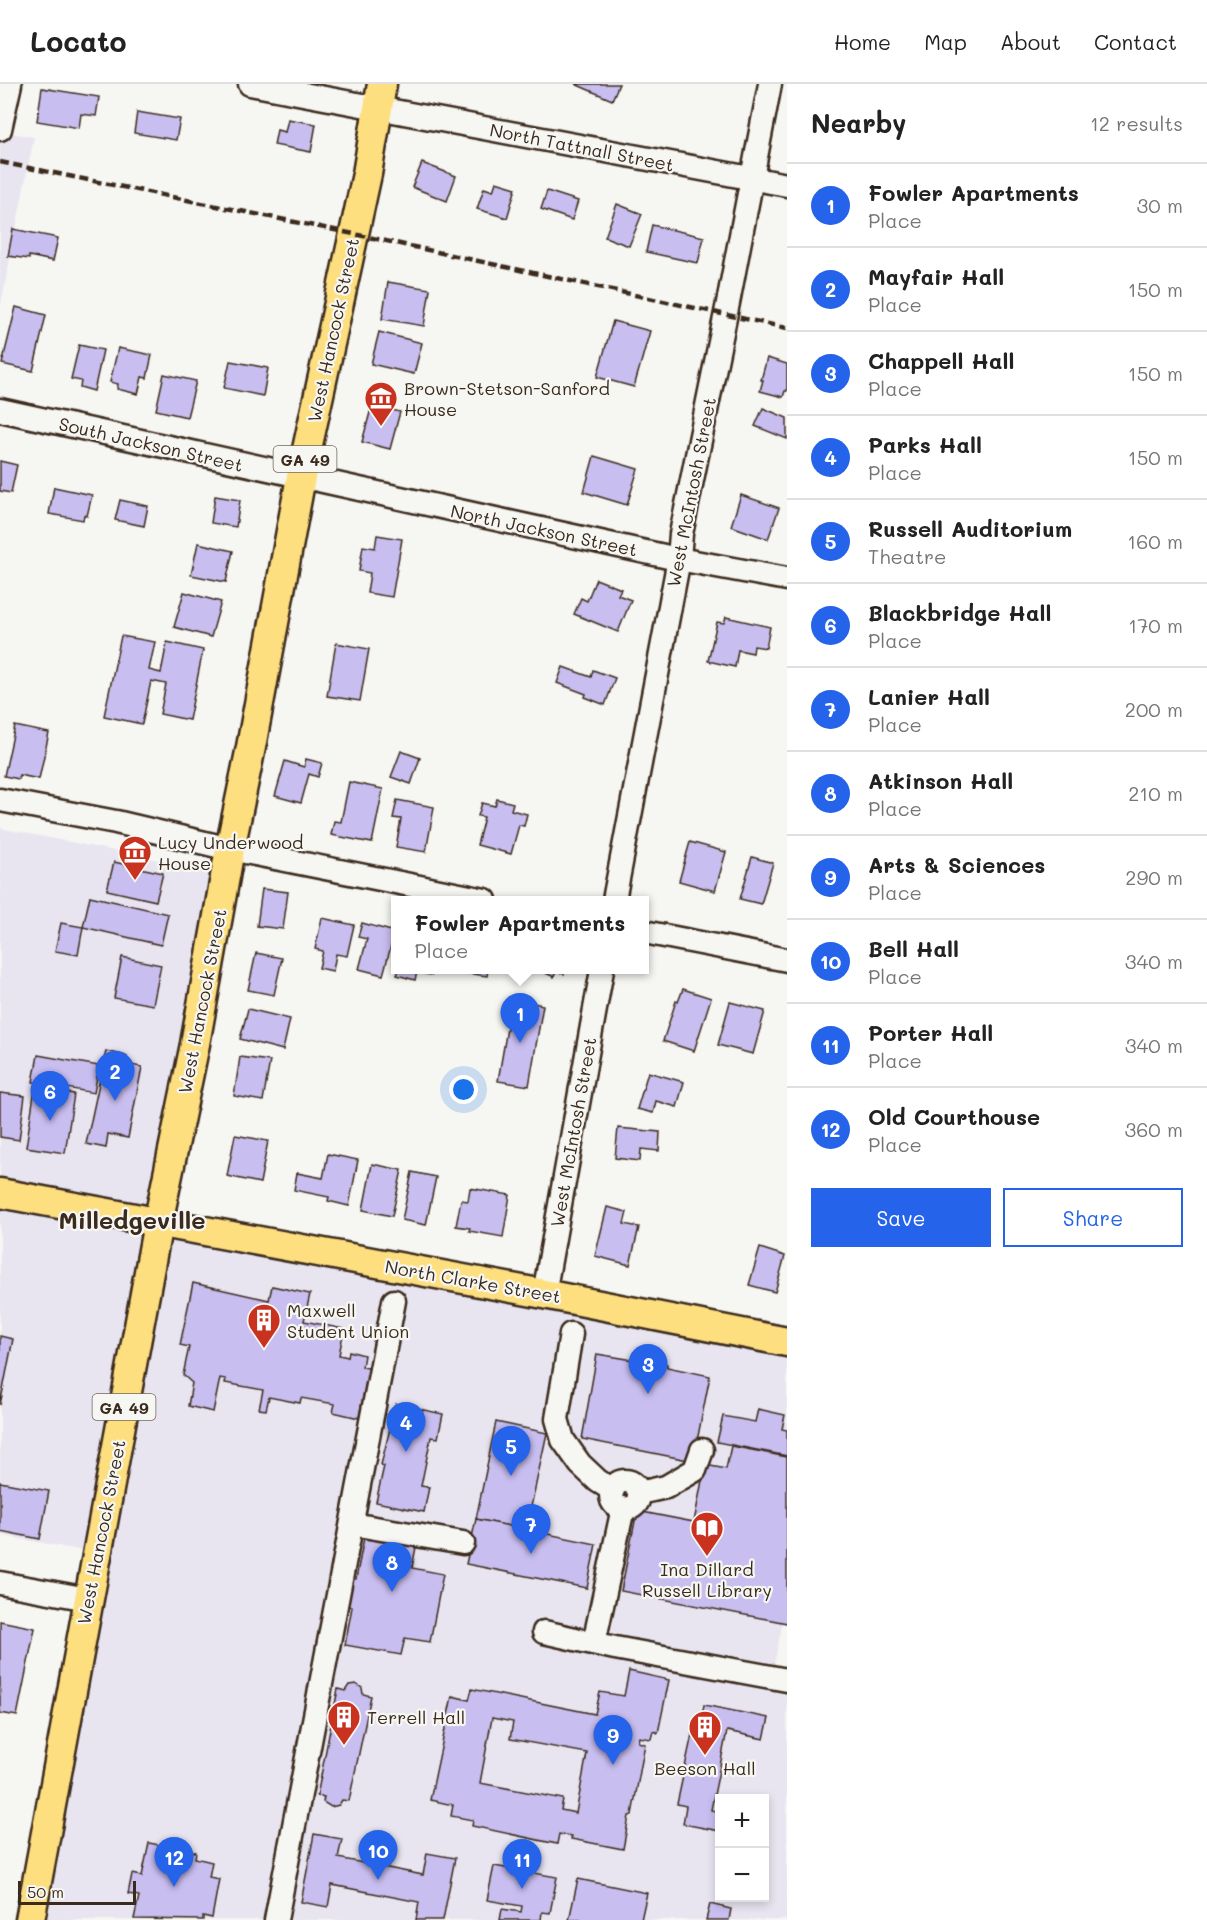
<!DOCTYPE html>
<html lang="en">
<head>
<meta charset="utf-8">
<style>
	:root { --surface:#fff; --page:#f2f2f2; --text:#222; --muted:#767676; --line:#e0e0e0; --accent:#2563eb }
	body { margin:0; font-family:Mali,sans-serif; background:var(--page); color:var(--text) }
	.controls { position:absolute; right:18px; bottom:18px; display:grid; overflow:hidden; border-radius:0px; box-shadow:0 3px 9px #0003 }
	.controls button { width:54px; height:54px; display:grid; place-items:center; padding:0; border:0; border-bottom:2px solid var(--line); background:var(--surface); color:var(--text); font:30px sans-serif }
	.scale { position:absolute; left:18px; bottom:15px; width:118px; box-sizing:border-box; padding-left:6px; border:3px solid #3b2a1e; border-top:0; font-size:16px; line-height:21px; white-space:nowrap; color:#3b2a1e; -webkit-text-stroke:4px #f6f6f2; paint-order:stroke }
	.you { position:absolute; left:464px; top:1006px; width:21px; height:21px; margin:-15px; border:4px solid #fff; border-radius:50%; background:#1a73e8; box-shadow:0 0 0 9px #1a73e833 }
	.badge { display:grid; place-items:center; width:39px; height:39px; border-radius:50%; background:var(--accent); color:#fff; font-size:20px; font-weight:700 }
	.pin { position:absolute; translate:-50% -50px; filter:drop-shadow(0 2px 3px #0008) }
	.pin::after { content:''; position:absolute; top:32px; width:21px; height:18px; background:inherit; clip-path:polygon(0 0,100% 0,50% 100%) }
	.popup { position:absolute; left:391px; top:812px; width:258px; height:78px; box-sizing:border-box; display:grid; place-content:center; border-radius:0px; background:var(--surface); filter:drop-shadow(0 2px 4px #0005); font-size:20px; white-space:nowrap; color:var(--muted) }
	.popup b { font-size:22px; color:var(--text) }
	.popup::after { content:''; position:absolute; left:50%; top:100%; margin-left:-12px; border:12px solid transparent; border-top-color:var(--surface) }
	.list { margin:0; padding:0; list-style:none }
	h2 { display:flex; justify-content:space-between; align-items:center; height:78px; margin:0; padding:0 24px; font-size:26px }
	h2 small { font-size:20px; font-weight:400; color:var(--muted) }
	.list li { display:grid; grid-template-columns:39px 1fr auto; gap:18px; align-items:center; box-sizing:border-box; height:84px; padding:0 24px; border-top:2px solid var(--line) }
	.list b { display:block; font-size:22px; white-space:nowrap }
	.list p { margin:0; font-size:20px; white-space:nowrap; color:var(--muted) }
	.list em { font-size:20px; font-style:normal; color:var(--muted) }
	.actions { display:flex; gap:12px; padding:18px 24px }
	.actions a { flex:1; padding:14px 0; border:2px solid var(--accent); border-radius:0px; text-align:center; font-size:21px; color:var(--accent) }
	.actions .main { background:var(--accent); color:#fff }
	.map { position:relative; flex:none; width:787px; height:1836px; overflow:hidden }
	header { display:flex; align-items:center; gap:36px; box-sizing:border-box; height:84px; padding:0 30px; background:var(--surface); border-bottom:2px solid var(--line) }
	header strong { font-size:28px }
	nav { display:flex; gap:33px; margin-inline-start:auto; font-size:21px }
	main { display:flex }
	aside { flex:1; background:var(--surface) }
	.map>svg:first-child { display:block }
	.built { fill:#e8e5f1; fill-rule:evenodd }
	.building { fill:#c8bef0; stroke:#3b2a1e; stroke-width:1.5; fill-rule:evenodd }
	.lines { fill:none; stroke-linecap:round; stroke-linejoin:round }
	.minor-casing { stroke:#3b2a1e; stroke-width:27 }
	.major-casing { stroke:#3b2a1e; stroke-width:33 }
	.minor { stroke:#f6f6f2; stroke-width:22 }
	.major { stroke:#fedf80; stroke-width:28 }
	.rail { stroke:#3b2a1e; stroke-width:4.5; stroke-dasharray:9 4.5; stroke-linecap:butt }
	.labels { text-anchor:middle; dominant-baseline:central; stroke-width:4.5; stroke-linejoin:round; paint-order:stroke }
	.shield { fill:#f6f6f2; stroke:#73675e; stroke-width:1.5 }
	.shield-label { font-size:16px; font-weight:bold; fill:#3b2a1e }
	.street-label { font-size:18px; fill:#3b2a1e; stroke:#f6f6f2 }
	.poi-label { font-size:18px; fill:#3b2a1e; stroke:#f6f6f2; text-anchor:start }
	.district-label { font-size:24px; font-weight:bold; fill:#3b2a1e; stroke:#f6f6f2 }
</style>
</head>
<body>
<header>
<strong>Locato</strong>
<nav><a>Home</a><a>Map</a><a>About</a><a>Contact</a></nav>
</header>
<main>
<div class="map">
<svg width="787" height="1836" viewBox="0 0 787 1836">
	<rect width="100%" height="100%" fill="#f6f6f2"/>
	<filter id="ink" filterUnits="userSpaceOnUse"><feTurbulence type="fractalNoise" baseFrequency=".0167" numOctaves="2"/><feDisplacementMap in="SourceGraphic" scale="12" xChannelSelector="R" yChannelSelector="G"/><feConvolveMatrix kernelMatrix="1 2 1 2 8 2 1 2 1" color-interpolation-filters="sRGB"/></filter>
	<g filter="url(#ink)">
		<!-- built -->
		<g class="built">
			<path d="M0,47L34,53L0,225Z"/>
			<path d="M0,744L224,789L161,1132L787,1248V1517L773,1586L787,1589V1836H40L95,1469L0,1451ZM720,1714H764V1814H720Z"/>
		</g>
		<!-- building -->
		<g class="building">
			<path d="M575,0H619L612,16Z"/>
			<path d="M42,4L99,13L96,32L81,30L79,44L37,37Z"/>
			<path d="M137,28L180,35L176,56L134,49Z"/>
			<path d="M288,35L316,40L311,68L274,61L277,46L285,48Z"/>
			<path d="M422,79L456,92L447,117L412,103Z"/>
			<path d="M496,98L516,104L507,134L477,125L484,104L493,107Z"/>
			<path d="M547,107L578,117L572,136L541,125Z"/>
			<path d="M617,120L642,130L629,162L605,153Z"/>
			<path d="M652,141L704,153L698,179L646,168Z"/>
			<path d="M13,145L58,154L53,177L29,172V175L8,172Z"/>
			<path d="M388,198L430,205L424,242L382,235Z"/>
			<path d="M16,223L46,231L33,287L2,280Z"/>
			<path d="M613,237L650,247L634,303L597,293Z"/>
			<path d="M379,248L422,259L414,290L371,280Z"/>
			<path d="M79,261L103,266L94,307L80,303L81,297L71,295Z"/>
			<path d="M118,264L152,271L147,294L142,293L138,310L117,305L118,300L110,298Z"/>
			<path d="M767,274L787,280V307H785L783,313L760,307L763,296H761Z"/>
			<path d="M230,277L268,284L263,312L224,304Z"/>
			<path d="M164,290L196,297L187,333L156,326Z"/>
			<path d="M372,321L400,328L390,365L362,358Z"/>
			<path d="M763,324L787,334V355L755,342Z"/>
			<path d="M594,372L638,385L627,421L584,408Z"/>
			<path d="M0,377L17,381L11,409L0,407Z"/>
			<path d="M54,403L92,411L87,432L84,431L83,436L49,430Z"/>
			<path d="M741,411L779,424L768,455L731,442Z"/>
			<path d="M215,412L240,416L236,443L211,439Z"/>
			<path d="M120,416L148,422L144,442L115,436Z"/>
			<path d="M377,451L402,455L392,513L367,509L370,489L359,487L363,462L375,464Z"/>
			<path d="M198,459L233,467L226,498L191,491Z"/>
			<path d="M596,495L621,505L618,511L631,516L618,548L574,530L581,514L587,517Z"/>
			<path d="M184,508L221,518L211,553L174,543Z"/>
			<path d="M726,533L770,543L766,564L754,562L753,569L738,566L735,583L708,577L717,538L724,539Z"/>
			<path d="M121,552L155,558L149,586L161,589L167,558L203,566L189,636L160,630L166,600L151,597L142,640L104,632Z"/>
			<path d="M336,559L369,565L360,617L327,612Z"/>
			<path d="M563,583L591,593L593,586L615,594L605,621L585,613L586,610L557,599Z"/>
			<path d="M15,642L49,649L39,695L19,691V695L4,692Z"/>
			<path d="M401,667L420,674L411,700L391,693Z"/>
			<path d="M306,675L322,679L318,693L309,690L301,719L275,712L285,677L304,683Z"/>
			<path d="M349,698L383,705L372,759L331,751L334,737L341,738Z"/>
			<path d="M497,715L513,719L511,726L527,730L524,742L519,741L511,770L477,761L484,733L478,732L482,719L495,722Z"/>
			<path d="M397,716L434,723L426,768L396,763L401,735L393,734Z"/>
			<path d="M690,758L726,768L715,807L679,797Z"/>
			<path d="M752,773L773,779L761,820L740,815Z"/>
			<path d="M114,778L163,789L156,817L107,806Z"/>
			<path d="M262,805L288,808L283,845L257,842Z"/>
			<path d="M90,812L168,830L161,861L83,843Z"/>
			<path d="M322,834L354,841L347,872L336,870L333,887L319,884L323,867L315,865Z"/>
			<path d="M61,839L83,843L78,871L55,867Z"/>
			<path d="M362,839L395,848L383,891L359,885L367,855L358,853Z"/>
			<path d="M256,869L282,874L274,911L248,906Z"/>
			<path d="M122,873L161,881L153,921L114,914Z"/>
			<path d="M399,886H432L431,891L417,888L415,896L397,891Z"/>
			<path d="M458,886H488L487,892L457,888Z"/>
			<path d="M539,886H565L564,890L556,887L554,893Z"/>
			<path d="M683,905L711,914L694,967L663,957L676,917L678,918Z"/>
			<path d="M512,915L543,921L529,1002L498,997Z"/>
			<path d="M730,918L765,927L753,970L718,961Z"/>
			<path d="M248,925L290,935L283,966L240,955Z"/>
			<path d="M106,967L127,972L125,980L142,983L128,1054L108,1050L106,1064L86,1060Z"/>
			<path d="M38,971L99,982L94,1009L33,998Z"/>
			<path d="M240,973L270,977L263,1017L234,1012Z"/>
			<path d="M648,988L684,998L677,1023L656,1017L653,1029L637,1025Z"/>
			<path d="M35,1004L74,1010L65,1069L26,1063Z"/>
			<path d="M0,1009L25,1012L19,1056L0,1053Z"/>
			<path d="M618,1044L660,1048L659,1067L641,1065L640,1077L615,1074Z"/>
			<path d="M235,1051L268,1057L260,1099L227,1092Z"/>
			<path d="M328,1070L358,1076L349,1122L328,1117L329,1113L294,1106L297,1089L323,1094Z"/>
			<path d="M372,1080L402,1086L392,1132L363,1126Z"/>
			<path d="M412,1088L436,1093L426,1141L402,1136Z"/>
			<path d="M470,1104L510,1111L503,1153L469,1147L470,1144L456,1142L461,1116L468,1117Z"/>
			<path d="M607,1123L627,1128L624,1140L639,1143L630,1181L595,1172Z"/>
			<path d="M760,1164L785,1172L775,1208L749,1201Z"/>
			<path d="M193,1199L269,1216L272,1202L310,1210L304,1237L344,1245L339,1271L348,1273L349,1267L364,1271L362,1283L369,1284L359,1334L333,1328L335,1320L301,1314L300,1319L269,1313L266,1326L259,1325L263,1306L225,1299L226,1295L220,1294L213,1328L188,1322L192,1299L183,1291L189,1263L180,1261Z"/>
			<path d="M0,1252L13,1255L0,1321Z"/>
			<path d="M597,1270L640,1277V1274L644,1275L667,1280V1283L710,1292L693,1377L582,1355Z"/>
			<path d="M396,1320L443,1330L438,1354L431,1353L421,1402L429,1403L424,1428L376,1418L384,1382L381,1381Z"/>
			<path d="M758,1325L785,1331L782,1345L787,1346V1372L717,1358L723,1332L755,1338Z"/>
			<path d="M496,1338L547,1349L526,1446L476,1435Z"/>
			<path d="M731,1362L787,1373V1539L621,1507L637,1427L694,1438L705,1381L726,1385Z"/>
			<path d="M0,1398L49,1407L40,1455L0,1447Z"/>
			<path d="M476,1435L596,1460L587,1504L466,1480Z"/>
			<path d="M364,1454L416,1463L412,1484L443,1490L430,1558L405,1554L401,1571L345,1561L352,1523L343,1521L348,1494L356,1495Z"/>
			<path d="M0,1537L35,1544L17,1632L0,1629Z"/>
			<path d="M629,1587L669,1596L658,1649L653,1647L651,1655L639,1653L638,1658L645,1660L632,1731L629,1732L623,1765L571,1755L572,1752L559,1750L557,1760L472,1742L473,1736L451,1732L453,1721L430,1716L452,1612L469,1616L472,1605L595,1630L600,1608L624,1612ZM492,1634L513,1638L510,1655L587,1669L576,1729L561,1726L563,1715L480,1699Z"/>
			<path d="M356,1600L362,1604L363,1610L371,1612L349,1717L342,1716L339,1721L331,1723L323,1718L324,1713L317,1712L338,1605L345,1607L349,1601Z"/>
			<path d="M704,1621L769,1634L764,1655L727,1647L711,1726L720,1728V1747L683,1740L686,1722L677,1720L694,1641L700,1642Z"/>
			<path d="M314,1750L342,1755L338,1774L423,1791L427,1769L455,1774L443,1836H416L419,1818L332,1801L328,1823L301,1818Z"/>
			<path d="M149,1759L196,1768L195,1774L212,1778L209,1793L219,1795L212,1834L203,1832V1836L134,1835L139,1812L128,1810L132,1790L142,1792Z"/>
			<path d="M494,1782L557,1793L550,1829L542,1828L541,1836H500L502,1825L521,1828L522,1822L487,1816Z"/>
			<path d="M578,1795L647,1809L641,1836H569Z"/>
			<path d="M710,1820L731,1825L729,1836H706Z"/>
		</g>
		<g class="lines">
			<defs>
				<g id="minor">
					<path d="M250,0L787,101"/>
					<path d="M0,45L10,0"/>
					<path d="M0,326L673,474L787,495"/>
					<path d="M0,716L116,738L230,765L485,816"/>
					<path d="M614,816L679,475L681,450L728,219L770,0"/>
					<path d="M644,848L787,876"/>
					<path d="M544,1210L602,886"/>
					<path d="M571,1250L557,1335L563,1356L580,1380L598,1397L613,1406"/>
					<circle cx="625" cy="1411" r="14"/>
					<path d="M639,1409L666,1403L695,1386L702,1366"/>
					<path d="M352,1440L463,1459"/>
					<path d="M0,1499L88,1515"/>
					<path d="M544,1548L615,1564L787,1596"/>
					<path d="M594,1559L623,1424"/>
					<path d="M276,1836L394,1217"/>
				</g>
				<g id="major">
					<path d="M0,1109L544,1210L787,1258"/>
					<path d="M30,1836L158,1139L195,960L230,765L251,663L301,393L367,90L382,0"/>
				</g>
			</defs>
			<!-- minor casing -->
			<use href="#minor" class="minor-casing"/>
			<!-- major casing -->
			<use href="#major" class="major-casing"/>
			<!-- minor -->
			<use href="#minor" class="minor"/>
			<!-- major -->
			<use href="#major" class="major"/>
			<!-- rail -->
			<path class="rail" d="M0,78L354,150L787,244"/>
		</g>
	</g>
	<!-- icons -->
	<defs>
		<symbol id="museum-pin" viewBox="-11 -11 22 30"><path d="M0 17L-7.5 6A9.5 9.5 0 1 1 7.5 6Z" fill="#c8321e" stroke="#f6f6f2"/><path d="M0-6L6-3V-2H-6V-3ZM-5-1h2V3h-2ZM-1-1h2V3h-2ZM3-1h2V3H3ZM-6 4H6V6H-6Z" fill="#fff"/></symbol>
		<symbol id="building-pin" viewBox="-11 -11 22 30"><path d="M0 17L-7.5 6A9.5 9.5 0 1 1 7.5 6Z" fill="#c8321e" stroke="#f6f6f2"/><path d="M-4-6H4V6H1V3H-1V6H-4ZM-2.5-4.3h1.7v1.8h-1.7ZM.8-4.3h1.7v1.8H.8ZM-2.5-1h1.7V.8h-1.7ZM.8-1h1.7V.8H.8Z" fill="#fff"/></symbol>
		<symbol id="library-pin" viewBox="-11 -11 22 30"><path d="M0 17L-7.5 6A9.5 9.5 0 1 1 7.5 6Z" fill="#c8321e" stroke="#f6f6f2"/><path d="M-6-4Q-3-5.5-.7-3.5V5Q-3 3-6 4ZM6-4Q3-5.5 .7-3.5V5Q3 3 6 4Z" fill="#fff"/></symbol>
	</defs>
	<g fill-rule="evenodd">
		<use href="#museum-pin" x="362" y="295" width="38" height="52"/>
		<use href="#museum-pin" x="116" y="749" width="38" height="52"/>
		<use href="#building-pin" x="245" y="1217" width="38" height="52"/>
		<use href="#library-pin" x="688" y="1425" width="38" height="52"/>
		<use href="#building-pin" x="325" y="1614" width="38" height="52"/>
		<use href="#building-pin" x="686" y="1624" width="38" height="52"/>
	</g>
	<g class="labels">
		<!-- shield labels -->
		<g class="shield">
			<rect x="273.5" y="362" width="63" height="26" rx="4.5"/>
			<rect x="92.5" y="1310" width="63" height="26" rx="4.5"/>
		</g>
		<g class="shield-label">
			<text x="305" y="375">GA 49</text>
			<text x="124" y="1323">GA 49</text>
		</g>
		<!-- street labels -->
		<g class="street-label">
			<text transform="translate(582 63) rotate(11)">North Tattnall Street</text>
			<text transform="translate(333 246) rotate(-78)">West Hancock Street</text>
			<text transform="translate(151 360) rotate(13)">South Jackson Street</text>
			<text transform="translate(691 408) rotate(-79)">West McIntosh Street</text>
			<text transform="translate(544 446) rotate(12)">North Jackson Street</text>
			<text transform="translate(202 917) rotate(-79)">West Hancock Street</text>
			<text transform="translate(573 1048) rotate(-80)">West McIntosh Street</text>
			<text transform="translate(473 1197) rotate(10)">North Clarke Street</text>
			<text transform="translate(101 1448) rotate(-79)">West Hancock Street</text>
		</g>
		<!-- poi labels -->
		<g class="poi-label">
			<text x="404" y="304">Brown-Stetson-Sanford<tspan x="404" dy="21">House</tspan></text>
			<text x="158" y="758">Lucy Underwood<tspan x="158" dy="21">House</tspan></text>
			<text x="287" y="1226">Maxwell<tspan x="287" dy="21">Student Union</tspan></text>
			<text x="707" y="1485" text-anchor="middle">Ina Dillard<tspan x="707" dy="21">Russell Library</tspan></text>
			<text x="367" y="1633">Terrell Hall</text>
			<text x="705" y="1684" text-anchor="middle">Beeson Hall</text>
		</g>
		<!-- district labels -->
		<g class="district-label">
			<text x="132" y="1135">Milledgeville</text>
		</g>
	</g>
</svg>
<div class="controls">
<button>+</button>
<button>−</button>
</div>
<div class="scale">50 m</div>
<div class="you"></div>
<div class="pin badge" style="left:520px;top:959px">1</div>
<div class="popup"><b>Fowler Apartments</b>Place</div>
<div class="pin badge" style="left:115px;top:1017px">2</div>
<div class="pin badge" style="left:648px;top:1310px">3</div>
<div class="pin badge" style="left:406px;top:1368px">4</div>
<div class="pin badge" style="left:511px;top:1392px">5</div>
<div class="pin badge" style="left:50px;top:1037px">6</div>
<div class="pin badge" style="left:531px;top:1470px">7</div>
<div class="pin badge" style="left:392px;top:1508px">8</div>
<div class="pin badge" style="left:613px;top:1681px">9</div>
<div class="pin badge" style="left:378px;top:1796px">10</div>
<div class="pin badge" style="left:522px;top:1805px">11</div>
<div class="pin badge" style="left:174px;top:1803px">12</div>
</div>
<aside>
<h2>Nearby<small>12 results</small></h2>
<ul class="list">
<li><span class="badge">1</span><div><b>Fowler Apartments</b><p>Place</p></div><em>30 m</em></li>
<li><span class="badge">2</span><div><b>Mayfair Hall</b><p>Place</p></div><em>150 m</em></li>
<li><span class="badge">3</span><div><b>Chappell Hall</b><p>Place</p></div><em>150 m</em></li>
<li><span class="badge">4</span><div><b>Parks Hall</b><p>Place</p></div><em>150 m</em></li>
<li><span class="badge">5</span><div><b>Russell Auditorium</b><p>Theatre</p></div><em>160 m</em></li>
<li><span class="badge">6</span><div><b>Blackbridge Hall</b><p>Place</p></div><em>170 m</em></li>
<li><span class="badge">7</span><div><b>Lanier Hall</b><p>Place</p></div><em>200 m</em></li>
<li><span class="badge">8</span><div><b>Atkinson Hall</b><p>Place</p></div><em>210 m</em></li>
<li><span class="badge">9</span><div><b>Arts &amp; Sciences</b><p>Place</p></div><em>290 m</em></li>
<li><span class="badge">10</span><div><b>Bell Hall</b><p>Place</p></div><em>340 m</em></li>
<li><span class="badge">11</span><div><b>Porter Hall</b><p>Place</p></div><em>340 m</em></li>
<li><span class="badge">12</span><div><b>Old Courthouse</b><p>Place</p></div><em>360 m</em></li>
</ul>
<div class="actions"><a class="main">Save</a><a>Share</a></div>
</aside>
</main>
</body>
</html>
